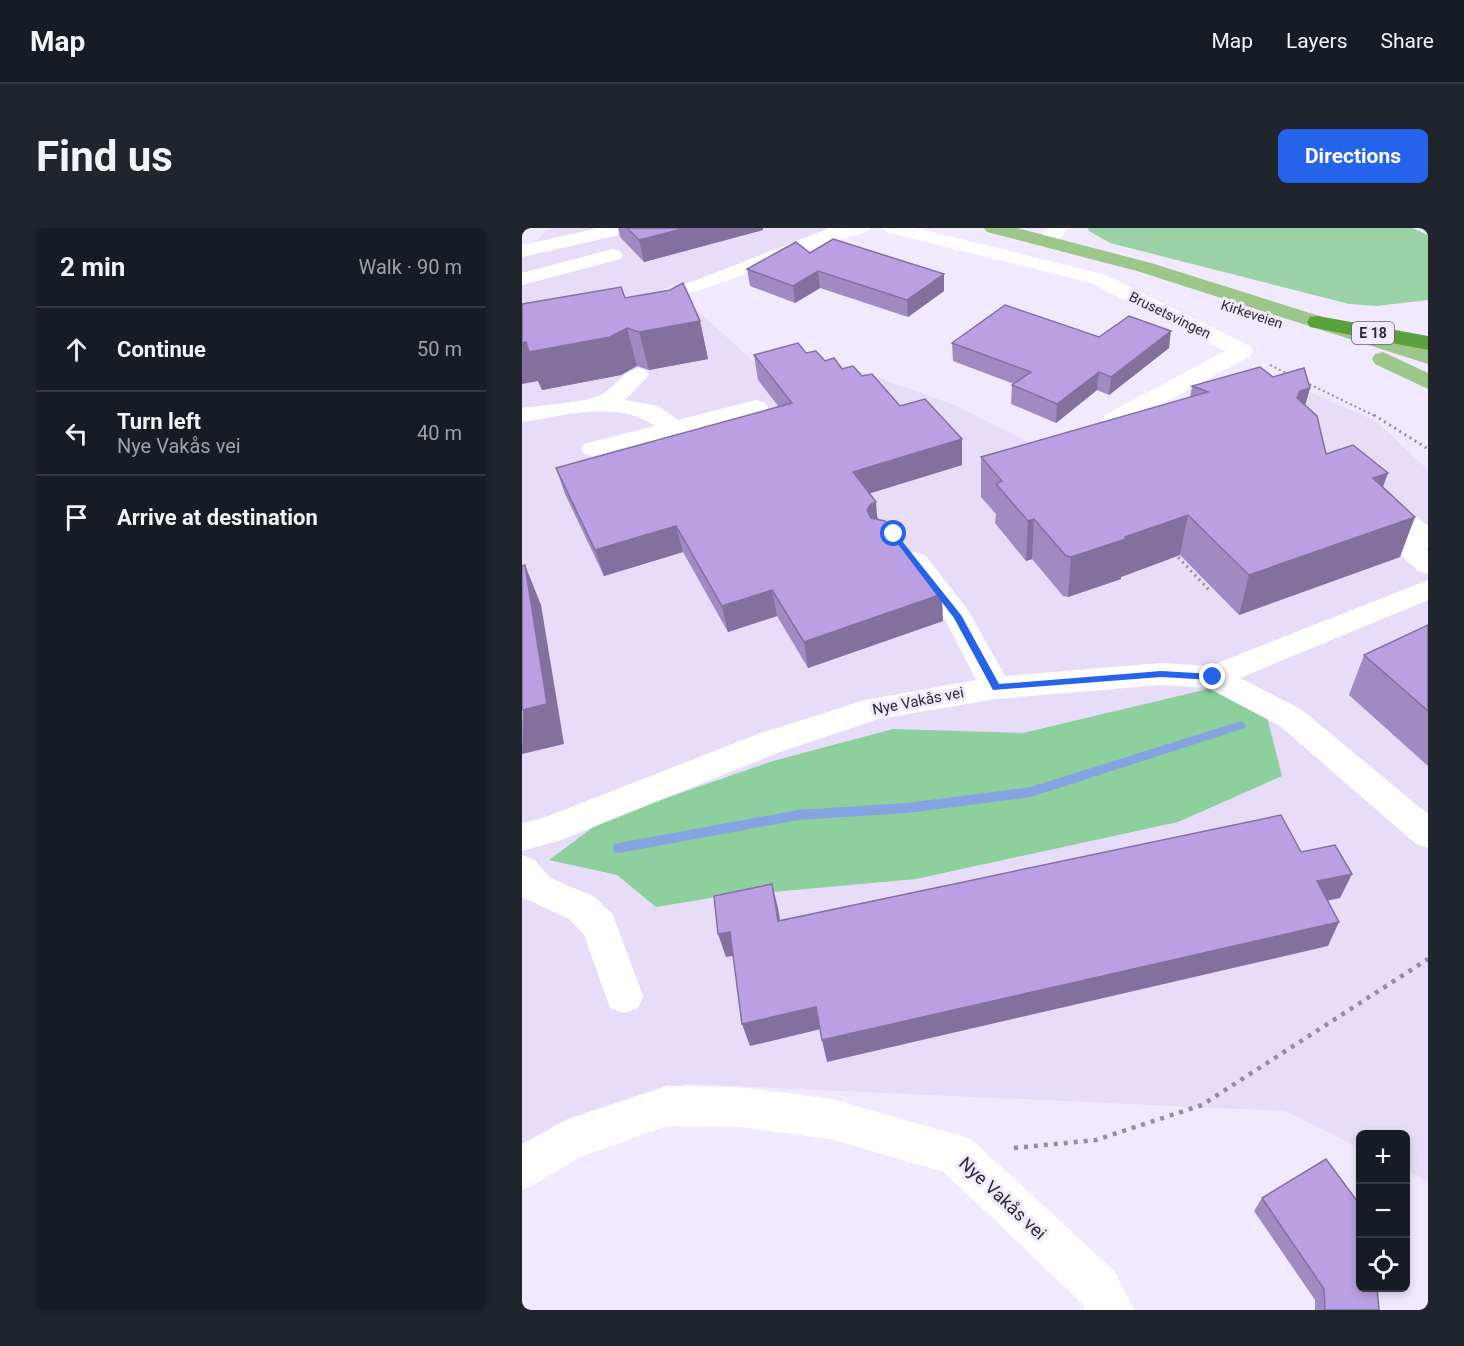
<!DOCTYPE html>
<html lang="en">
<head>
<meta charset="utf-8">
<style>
	:root { --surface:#171b24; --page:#20242c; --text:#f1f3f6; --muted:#9ea1a6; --line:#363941; --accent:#2563eb }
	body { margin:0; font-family:Roboto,sans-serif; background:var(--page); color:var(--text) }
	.controls { position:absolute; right:18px; bottom:18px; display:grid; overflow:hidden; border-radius:9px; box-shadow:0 3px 9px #0003 }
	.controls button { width:54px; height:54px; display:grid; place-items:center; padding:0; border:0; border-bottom:2px solid var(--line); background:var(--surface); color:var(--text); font:30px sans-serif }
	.stop { position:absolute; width:18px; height:18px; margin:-14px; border:4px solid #2563eb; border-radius:50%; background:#fff }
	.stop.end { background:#2563eb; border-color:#fff; box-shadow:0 2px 6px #0008 }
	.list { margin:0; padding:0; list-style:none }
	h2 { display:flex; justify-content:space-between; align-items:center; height:78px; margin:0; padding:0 24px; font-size:26px }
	h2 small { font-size:20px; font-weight:400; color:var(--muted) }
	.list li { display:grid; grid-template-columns:39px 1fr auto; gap:18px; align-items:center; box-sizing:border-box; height:84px; padding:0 24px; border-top:2px solid var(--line) }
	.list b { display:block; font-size:22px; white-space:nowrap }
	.list p { margin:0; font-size:20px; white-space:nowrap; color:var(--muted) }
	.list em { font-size:20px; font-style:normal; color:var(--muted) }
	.icon { flex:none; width:33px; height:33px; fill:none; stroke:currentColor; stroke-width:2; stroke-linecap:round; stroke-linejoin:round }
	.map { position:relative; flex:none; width:906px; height:1082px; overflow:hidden; border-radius:9px }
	header { display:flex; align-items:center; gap:36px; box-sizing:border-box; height:84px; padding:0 30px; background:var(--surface); border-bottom:2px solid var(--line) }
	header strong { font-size:28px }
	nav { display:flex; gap:33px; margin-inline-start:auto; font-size:21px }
	.intro { display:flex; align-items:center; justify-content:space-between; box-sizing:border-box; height:144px; padding:0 36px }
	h1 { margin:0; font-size:42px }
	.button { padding:15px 27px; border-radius:9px; background:var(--accent); color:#fff; font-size:21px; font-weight:700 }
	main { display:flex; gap:36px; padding:0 36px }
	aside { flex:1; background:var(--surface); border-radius:9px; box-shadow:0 3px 9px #0003 }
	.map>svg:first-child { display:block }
	.built { fill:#e7ddf8 }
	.green { fill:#9ad1a7 }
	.forest { fill:#8ecf9e }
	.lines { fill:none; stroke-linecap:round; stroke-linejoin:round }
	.stream { fill:#85a3e1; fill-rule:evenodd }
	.path-far2 { stroke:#938d9d; stroke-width:2; stroke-dasharray:2 3; stroke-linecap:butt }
	.path-far1 { stroke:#938d9d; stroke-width:3; stroke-dasharray:2 4; stroke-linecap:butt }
	.path { stroke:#938d9d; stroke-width:4.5; stroke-dasharray:4 6; stroke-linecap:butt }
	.minor { fill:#fff; fill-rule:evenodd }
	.major { fill:#9dc68a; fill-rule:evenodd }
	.highway { fill:#5ba03c; fill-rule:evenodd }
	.wall { fill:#a08ac2 }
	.shaded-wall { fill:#82709e }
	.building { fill:#baa0e2; stroke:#82709e; stroke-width:1.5 }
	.route { fill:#2563eb }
	.labels { text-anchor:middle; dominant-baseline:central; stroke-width:6; stroke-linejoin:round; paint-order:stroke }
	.far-street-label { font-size:14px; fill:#2e2a34; stroke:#f1eaff }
	.shield { fill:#f1eaff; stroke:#686471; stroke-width:1.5 }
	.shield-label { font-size:14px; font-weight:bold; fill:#2e2a34 }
	.street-label { font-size:15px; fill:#2e2a34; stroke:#f1eaff }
	.near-street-label { font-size:18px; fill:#2e2a34; stroke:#f1eaff }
</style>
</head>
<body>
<header>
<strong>Map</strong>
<nav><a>Map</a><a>Layers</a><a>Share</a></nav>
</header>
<div class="intro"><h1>Find us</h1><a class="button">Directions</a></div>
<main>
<aside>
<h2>2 min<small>Walk · 90 m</small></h2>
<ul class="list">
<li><svg class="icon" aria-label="ahead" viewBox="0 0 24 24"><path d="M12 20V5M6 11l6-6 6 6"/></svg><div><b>Continue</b></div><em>50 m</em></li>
<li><svg class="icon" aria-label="left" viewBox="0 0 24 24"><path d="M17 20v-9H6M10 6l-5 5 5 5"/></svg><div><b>Turn left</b><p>Nye Vakås vei</p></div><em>40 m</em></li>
<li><svg class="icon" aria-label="arrive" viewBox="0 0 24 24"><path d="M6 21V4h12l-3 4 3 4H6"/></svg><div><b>Arrive at destination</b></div></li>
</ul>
</aside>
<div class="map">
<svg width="906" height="1082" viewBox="0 0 906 1082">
	<rect width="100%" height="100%" fill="#f1eaff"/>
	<!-- built -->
	<path class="built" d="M28,0H316L162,70L232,134L290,126L435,178L535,229L754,149L854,193L906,242V954L884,942V906H838V920L763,883L164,856L0,931V26Z"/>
	<!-- green -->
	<path class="green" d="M566,0H891L906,7V72L855,78L827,76L588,15L567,3Z"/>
	<!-- forest -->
	<path class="forest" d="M690,460L745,489L760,548L656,594L394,651L195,669L134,679L95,647L27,632L81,592L251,533L371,501L501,505Z"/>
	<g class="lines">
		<!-- stream -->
		<path class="stream" d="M719,493L725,497L723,500L509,569L385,585L276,592L97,625L92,624L91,620L92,616L97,615L276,582L385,575L509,559Z"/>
		<!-- path-far2 -->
		<g class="path-far2">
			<path d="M748,137L768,147"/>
			<path d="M783,154L855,189"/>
		</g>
		<!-- path-far1 -->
		<g class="path-far1">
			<path d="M852,187L906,221"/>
			<path d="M652,325L689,364"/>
		</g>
		<!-- path -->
		<path class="path" d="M492,920L574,912L680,877L906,731"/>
		<!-- minor -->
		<g class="minor">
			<path d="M77,0H113L110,4L0,29V17Z"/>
			<path d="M308,0H348L345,4C269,23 199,60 122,79L115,77L111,73L115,69L172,53Z"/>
			<path d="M361,0H394L583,47L728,118L731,123L728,128L601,197L592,199L583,197L580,192L583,187L703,123L569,55L364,4Z"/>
			<path d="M526,0H546C538,11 533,22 518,18L515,14Z"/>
			<path d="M91,21L98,23L101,27L98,31L0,57V45Z"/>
			<path d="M116,140L124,142L127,147L103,172L136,178L156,192L234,172L242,174L246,179L242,184L71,228L62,226L59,221L62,216L133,198C95,171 42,188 0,194V180C21,177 55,175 74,169C91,163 99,144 116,140Z"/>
			<path d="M854,261L863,263L906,298V321L903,320L906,323V346L896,343L855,305L858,299L872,298L841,269L845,263Z"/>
			<path d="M393,324L403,327L446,382L483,448L639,435L688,438L906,352V372L718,450L780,482L906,586V620L894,616L758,498L686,460L639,457L474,471L356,491L258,524L39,612L0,623V595L21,590L236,506L343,472L454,452L424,393L379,333L383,327Z"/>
			<path d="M0,627L13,632L28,650L73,669L91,687L121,768L116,780L102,785L88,780L62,707L47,691L0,669Z"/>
			<path d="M145,858L217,859L309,871L449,911L592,1043L612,1082H563L560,1075L422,944L309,911L217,899L145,898L58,929L15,955L0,962V916L46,891Z"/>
		</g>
		<!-- major -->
		<g class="major">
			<path d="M462,0H495L629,35L906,122V136L615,43L465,4Z"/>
			<path d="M861,124L906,145V161L853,136L850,131L853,126Z"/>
		</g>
		<!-- highway -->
		<path class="highway" d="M796,88L906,108V122L788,99L785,94L788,89Z"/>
	</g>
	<!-- wall -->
	<g class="wall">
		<path d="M96,0H241V2L122,34L98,9Z"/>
		<path d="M288,25L422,63L386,89L298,60L273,75L228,58L225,41Z"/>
		<path d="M103,70L178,93L186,131L127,142L115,138L99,147L20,162L16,153Z"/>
		<path d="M577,109L647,120L587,167L575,162L534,195L489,176L490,157L492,156L431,133L430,115Z"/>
		<path d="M284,125L340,148L378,178L440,211V237L348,265L356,291L421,393L286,440L255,388L206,404L161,324L82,348L43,266L34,240L257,179L236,152L232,127Z"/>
		<path d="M751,149L788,160L783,177L804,226L861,259L878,329L717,387L658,327L599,349V351L546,369L541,368L510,331L504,333L473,295L474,286L459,269V229L668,170L670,158Z"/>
		<path d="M906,397V538L827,467L842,427Z"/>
		<path d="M740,970L857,1082H793V1072L732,983Z"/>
	</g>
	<!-- shaded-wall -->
	<g class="shaded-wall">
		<path d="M164,0H241V2L122,34L117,12Z"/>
		<path d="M296,43L298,60L273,75L271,58Z"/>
		<path d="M422,46V63L386,89L385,72Z"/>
		<path d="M178,93L186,131L127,142L117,104Z"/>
		<path d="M105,100L115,138L99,147L20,162L16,153L0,156V115Z"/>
		<path d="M649,103L647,120L587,167L589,149Z"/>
		<path d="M577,144L575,162L534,195L535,176Z"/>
		<path d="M788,160L777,199L775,170L778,163Z"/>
		<path d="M440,211V237L333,270L331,244Z"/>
		<path d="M866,245L852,284L851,250Z"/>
		<path d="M354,274L356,300L351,302L345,282L349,276Z"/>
		<path d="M666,287L658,327L599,349V351L546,369L549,329Z"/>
		<path d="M893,289L878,329L717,387L727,347Z"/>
		<path d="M512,291L510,331L504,333L506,293Z"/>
		<path d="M154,298L161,324L82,348L73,322Z"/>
		<path d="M3,337L19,377L42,516L0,526Z"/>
		<path d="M250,362L255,388L206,404L200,378Z"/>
		<path d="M420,366L421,393L286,440L282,414Z"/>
		<path d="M830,646L818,670L785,677L795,653Z"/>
		<path d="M250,656L256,680L262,717L256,693Z"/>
		<path d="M817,694L806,718L305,834L300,812Z"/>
		<path d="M208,704L216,727L204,729L196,706Z"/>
		<path d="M294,779L299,801L228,818L220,796Z"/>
	</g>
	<!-- building -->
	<g class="building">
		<path d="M105,0H164L117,12Z"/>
		<path d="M311,11L422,46L385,72L296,43L271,58L225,41L274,14L288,25Z"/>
		<path d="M161,55L178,93L117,104L105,100L88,109L7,124L4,114L0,115V76L99,59L103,70L148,62Z"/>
		<path d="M483,77L577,109L607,88L649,103L589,149L577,144L535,176L490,157L509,144L430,115Z"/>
		<path d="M276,115L284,125L294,123L303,133L312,130L320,141L331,138L340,148L350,146L378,178L403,171L440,211L331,244L354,274L349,276L345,282L349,290L363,293L420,366L282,414L250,362L200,378L154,298L73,322L34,240L270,175L232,127Z"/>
		<path d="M738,139L751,149L782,140L788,160L778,163L775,170L795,188L804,226L831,217L866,245L851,250L893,289L727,347L666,287L603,309L604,311L549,329L544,328L512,291L506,293L474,256L480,253L459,229L686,164L670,158Z"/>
		<path d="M3,337L25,476L0,482V338Z"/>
		<path d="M906,397V483L842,427Z"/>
		<path d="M759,587L779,624L813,617L830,646L795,653L817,694L300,812L294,779L220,796L208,704L196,706L192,668L250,656L256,693Z"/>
		<path d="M804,931L838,977V1059H855L857,1082H803L802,1061L740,970Z"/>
	</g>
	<!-- route -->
	<path class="route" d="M372,303L439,387L477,456L639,443L691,446L695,449L691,452L639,449L471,462L432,390L369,307V304Z"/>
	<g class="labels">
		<!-- far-street labels -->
		<g class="far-street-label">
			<text transform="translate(730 86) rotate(18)">Kirkeveien</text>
			<text transform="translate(648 87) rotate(26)">Brusetsvingen</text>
		</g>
		<!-- shield labels -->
		<rect class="shield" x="830" y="94" width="42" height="22" rx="4.5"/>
		<g class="shield-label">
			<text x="851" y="105">E 18</text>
		</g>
		<!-- street labels -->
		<g class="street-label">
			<text transform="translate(396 473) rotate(-11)">Nye Vakås vei</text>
		</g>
		<!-- near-street labels -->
		<g class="near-street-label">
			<text transform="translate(481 970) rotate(43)">Nye Vakås vei</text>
		</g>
	</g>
</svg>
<div class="controls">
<button>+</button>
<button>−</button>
<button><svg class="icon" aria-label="locate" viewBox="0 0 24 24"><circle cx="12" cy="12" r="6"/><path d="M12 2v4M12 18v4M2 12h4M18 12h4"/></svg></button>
</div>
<div class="stop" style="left:372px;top:306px"></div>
<div class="stop end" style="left:691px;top:449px"></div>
</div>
</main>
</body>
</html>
